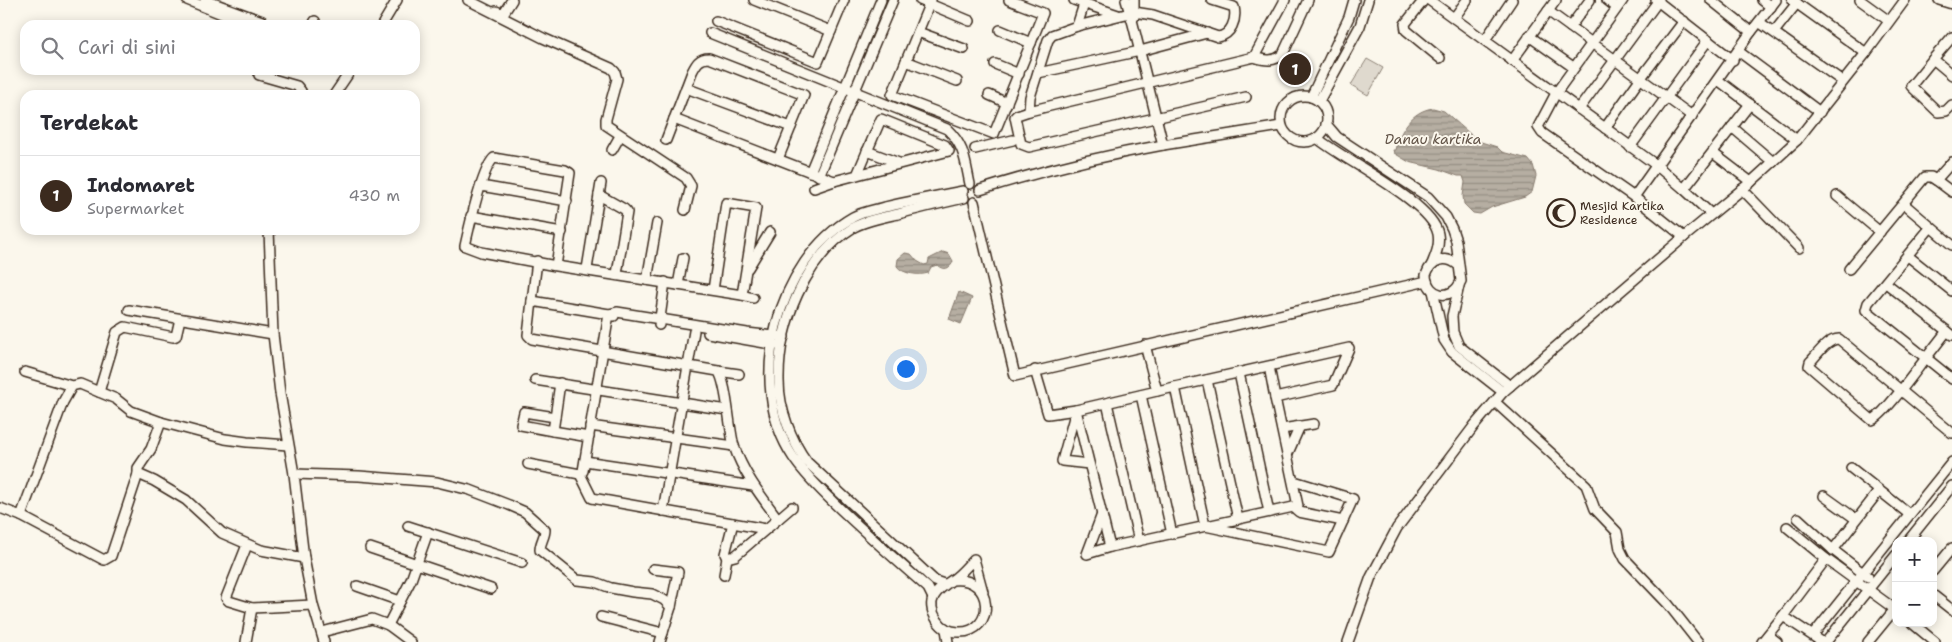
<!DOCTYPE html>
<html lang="id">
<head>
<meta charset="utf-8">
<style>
	:root { --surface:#fff; --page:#f7f7f7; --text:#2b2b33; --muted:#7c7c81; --line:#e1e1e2; --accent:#3b2a1e }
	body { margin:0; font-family:"Shantell Sans",sans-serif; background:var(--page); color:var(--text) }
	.controls { position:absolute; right:15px; bottom:15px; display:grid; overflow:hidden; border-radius:10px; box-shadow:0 2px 12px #0003 }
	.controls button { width:45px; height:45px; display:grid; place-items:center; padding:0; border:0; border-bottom:1px solid var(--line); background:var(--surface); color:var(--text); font:25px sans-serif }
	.you { position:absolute; left:905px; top:368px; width:18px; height:18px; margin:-12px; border:4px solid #fff; border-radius:50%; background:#1a73e8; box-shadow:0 0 0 8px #1a73e833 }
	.badge { display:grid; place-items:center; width:32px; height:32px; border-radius:50%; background:var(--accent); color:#fff; font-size:16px; font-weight:700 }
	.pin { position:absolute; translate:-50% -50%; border:2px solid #fff; box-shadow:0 1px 5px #0006 }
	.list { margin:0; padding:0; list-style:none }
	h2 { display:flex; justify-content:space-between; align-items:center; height:65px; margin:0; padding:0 20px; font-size:21px }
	h2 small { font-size:16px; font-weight:400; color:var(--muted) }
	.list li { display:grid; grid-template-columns:32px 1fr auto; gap:15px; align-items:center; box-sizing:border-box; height:80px; padding:0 20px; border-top:1px solid var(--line) }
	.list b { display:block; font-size:19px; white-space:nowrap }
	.list p { margin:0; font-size:16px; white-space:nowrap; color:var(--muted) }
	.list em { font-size:16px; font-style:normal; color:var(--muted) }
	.icon { flex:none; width:28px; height:28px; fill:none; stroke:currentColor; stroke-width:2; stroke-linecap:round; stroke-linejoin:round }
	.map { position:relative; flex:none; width:1952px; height:642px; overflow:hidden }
	.search { position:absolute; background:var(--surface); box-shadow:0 2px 12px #0003; left:20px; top:20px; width:400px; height:55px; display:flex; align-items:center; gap:12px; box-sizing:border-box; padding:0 18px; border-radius:15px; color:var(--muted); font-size:19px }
	.panel { position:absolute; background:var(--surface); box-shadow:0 2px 12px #0003; left:20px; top:90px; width:400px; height:145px; border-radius:15px }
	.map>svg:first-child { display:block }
	.garden { fill:#dfd9ce; stroke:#8d8276 }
	.water { fill:url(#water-rules); stroke:#85796d }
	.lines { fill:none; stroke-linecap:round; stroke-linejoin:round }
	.minor-casing { stroke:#3b2a1e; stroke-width:12 }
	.minor { stroke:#fbf7ec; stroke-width:9 }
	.labels { text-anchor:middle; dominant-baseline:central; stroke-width:4; stroke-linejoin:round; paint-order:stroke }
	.poi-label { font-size:12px; fill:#3b2a1e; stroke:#fbf7ec; text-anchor:start }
	.water-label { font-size:14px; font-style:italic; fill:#605246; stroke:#fbf7ec }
</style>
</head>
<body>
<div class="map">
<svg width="1952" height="642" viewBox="0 0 1952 642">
	<defs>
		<pattern id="water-rules" width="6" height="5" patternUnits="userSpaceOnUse" patternTransform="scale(1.25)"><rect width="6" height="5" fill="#b6aea2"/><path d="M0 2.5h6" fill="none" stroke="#958e83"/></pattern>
	</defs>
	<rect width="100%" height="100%" fill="#fbf7ec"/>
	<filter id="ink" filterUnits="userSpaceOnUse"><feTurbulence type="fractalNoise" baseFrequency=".02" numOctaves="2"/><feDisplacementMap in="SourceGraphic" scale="10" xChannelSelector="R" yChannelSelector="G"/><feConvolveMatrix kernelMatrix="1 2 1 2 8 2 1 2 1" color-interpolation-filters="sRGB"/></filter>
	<g filter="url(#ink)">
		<!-- garden -->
		<path class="garden" d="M1367,59L1383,68L1368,95L1351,85Z"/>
		<!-- water -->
		<g class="water">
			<path d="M1433,108L1444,111L1478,141L1497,147L1502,152L1528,159L1533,165L1536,176L1532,192L1525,197L1492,207L1480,214L1473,213L1464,204L1463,196L1465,182L1463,176H1458L1439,169L1409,162L1394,153L1393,150H1395C1400,130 1412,111 1433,108Z"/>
			<path d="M943,252L949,254L953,261C951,269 943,271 937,265L931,267L928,273C920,276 902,274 897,266L898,259L905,253L911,254L917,261L924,265L928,264L929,259Z"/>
			<path d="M959,292L972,298L961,324L949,319Z"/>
		</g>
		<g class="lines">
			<defs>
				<g id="minor">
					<path d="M187,0L249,25"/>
					<path d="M205,0L262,21"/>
					<path d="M468,0L543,38L611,68L615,72L617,79L606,119V125L686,178L691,186L685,210"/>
					<path d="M754,0L831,31"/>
					<path d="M920,0L970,21"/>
					<path d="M931,0L892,95L994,134L1043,13L1009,0"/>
					<path d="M1074,0L1118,15"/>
					<path d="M1126,0L1133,24L1163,145L1281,126"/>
					<path d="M1212,0L1234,7C1237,20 1231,35 1218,37L1153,15L1134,12L1077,26L1052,35L1048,40L1030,97L1029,111L1254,57L1285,0"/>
					<path d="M1424,0L1405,24L1406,30L1440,58"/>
					<path d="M1429,0L1656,165L1684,189L1711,214"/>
					<path d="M1607,0L1616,7"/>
					<path d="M1623,0L1556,93L1538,127L1542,133L1634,197L1684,237"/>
					<path d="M1656,0L1733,60"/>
					<path d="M1711,0L1751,32"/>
					<path d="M1762,0L1771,7"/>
					<path d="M1792,0L1866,53"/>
					<path d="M1860,0L1889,21"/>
					<path d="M1939,0L1952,4"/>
					<path d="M496,11L503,14L512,0"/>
					<path d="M1548,11L1692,116"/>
					<path d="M1134,17V0"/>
					<path d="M1454,18L1467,0"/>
					<path d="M716,21L818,62L844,0"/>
					<path d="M1759,22L1838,78"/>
					<path d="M313,25L315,21"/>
					<path d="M382,25L397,0"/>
					<path d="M1077,26L1084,4"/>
					<path d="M1570,27L1590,0"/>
					<path d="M1000,30L1031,43"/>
					<path d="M918,32L964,49"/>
					<path d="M1774,32L1797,3"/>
					<path d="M710,33L947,129C965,146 965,161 970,184"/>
					<path d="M1529,36L1573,67"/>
					<path d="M1485,40L1512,0"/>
					<path d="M1738,51L1820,112"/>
					<path d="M1254,57C1266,61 1274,62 1283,54L1308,0"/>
					<path d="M1933,59L1952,37"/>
					<path d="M906,61L957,81"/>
					<path d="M1512,61L1556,0"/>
					<path d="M995,64L1019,74"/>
					<path d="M1038,73L1140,51L1207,33"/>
					<path d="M259,75L297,86L301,91L299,95"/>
					<path d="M1952,75L1933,59L1911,86L1938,112L1946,111L1952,105"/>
					<path d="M1718,80L1797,140"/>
					<path d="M686,88L791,127"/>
					<path d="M334,95L351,70"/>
					<path d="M989,95L1007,103"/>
					<circle cx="1304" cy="119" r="23"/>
					<path d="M1311,97L1349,17L1354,0"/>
					<path d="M1319,101L1360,26L1368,0"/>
					<path d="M1579,109L1659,0"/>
					<path d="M1029,111L1017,115L1015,117L1021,144L1029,147L1246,97"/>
					<path d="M674,119L834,181L949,151L945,145L881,119L857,175"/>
					<path d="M1326,124L1337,137L1428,197L1446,217L1452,229L1456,241L1461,281C1452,302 1427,297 1426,275C1431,259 1446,255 1458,265"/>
					<path d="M1732,127L1773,162"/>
					<path d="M1605,128L1640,79L1684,21"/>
					<path d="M1317,138C1343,160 1432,202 1438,234C1440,245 1436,254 1432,264"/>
					<path d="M666,140L692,72C696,64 699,58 709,58L804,95L778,159"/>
					<path d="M1630,147L1708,40"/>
					<path d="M975,149L1013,140"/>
					<path d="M612,150L620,136"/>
					<path d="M867,151L899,163"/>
					<path d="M1713,153L1751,182"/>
					<path d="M810,172L881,0"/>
					<path d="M819,176L893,0"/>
					<path d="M1936,180L1952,192"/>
					<path d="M481,186L567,201"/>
					<path d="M814,188L834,181"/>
					<path d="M1684,189L1750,104"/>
					<path d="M1742,189L1799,248"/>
					<path d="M980,190C1040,171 1101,156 1163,145"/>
					<path d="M599,195L624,209L627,212L617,274"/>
					<path d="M1837,196L1880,232"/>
					<path d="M1634,197L1751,32L1776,0"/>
					<path d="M974,202L1015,376L1427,281"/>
					<path d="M1904,204L1952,245"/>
					<path d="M471,216L562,232"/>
					<path d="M1930,228L1868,303L1866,310L1926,358L1947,331"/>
					<path d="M269,230L273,334L280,393L294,474L304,558L313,605L324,642"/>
					<path d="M1908,256L1952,291"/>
					<path d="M556,266L570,173L565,170L494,158C482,168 469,228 465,246L481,252L556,266L678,285L683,258"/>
					<path d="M748,268L770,232"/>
					<path d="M587,269L601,183"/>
					<path d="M1849,269L1925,177H1931L1936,180L1952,162"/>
					<path d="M647,280L657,223"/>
					<path d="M1886,283L1952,335"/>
					<path d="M678,285L742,295L756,208L726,203L713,290"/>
					<path d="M1459,286L1452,316L1453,332L1459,346L1510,386"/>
					<path d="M1433,291L1444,340L1452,352L1503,392"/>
					<path d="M742,295L753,298"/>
					<path d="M532,301L537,261"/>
					<path d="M129,310L273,334"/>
					<path d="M614,316L609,314L583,471L580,474L592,498L766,529"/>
					<path d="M659,325L665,282"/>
					<path d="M708,333L776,345"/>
					<path d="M1035,370L1048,414L1076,410L1110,547L1298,506L1275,398"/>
					<path d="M718,371L739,374"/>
					<path d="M25,372L72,386"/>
					<path d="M1239,373L1269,512"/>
					<path d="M1952,379L1926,358C1917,369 1883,417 1872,420L1809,366L1810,362C1818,354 1827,339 1839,339L1952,433"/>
					<path d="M535,380L727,410"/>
					<path d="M1207,380L1238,519"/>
					<path d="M560,383L553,431L589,437"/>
					<path d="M1175,387L1205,526L1329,552L1353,499L1294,481"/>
					<path d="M1157,391L1349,348L1333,385L1275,398L1269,366"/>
					<path d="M99,392L117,332L125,327L173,337L176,336L180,319"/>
					<path d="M1141,395L1172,534"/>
					<path d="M1495,402L1586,485L1595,509L1617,532L1620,549L1625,559L1668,604L1698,642"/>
					<path d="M1107,403L1139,541"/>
					<path d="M161,422L151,449L138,468V474L154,481L186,500L222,533L261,550L304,558"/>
					<path d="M590,426L734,446"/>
					<path d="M1282,429L1314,424"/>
					<path d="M553,431L521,425L524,412L555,417"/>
					<path d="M1288,453L1300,426"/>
					<path d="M585,461L753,486"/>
					<path d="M528,464L580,474"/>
					<path d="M1089,464L1062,461L1076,410L1157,391L1145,345"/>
					<path d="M1851,468L1909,514"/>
					<path d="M294,474L359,476L437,482L470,490L509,505L525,512L545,530C545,537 540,542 540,550L577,580L595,582L611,588L633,592L652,594L664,600L671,607"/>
					<path d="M1824,496L1856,519"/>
					<path d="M1293,507L1299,512L1343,521"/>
					<path d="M0,508L21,516L63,402L72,386L80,384L99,392L116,399L131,411L161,422L225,439L247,442L288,445"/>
					<path d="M663,511L694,331"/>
					<path d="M1102,514L1087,554L1110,547"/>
					<path d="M21,516L104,560L111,556L138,474"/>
					<path d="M1798,518L1833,550L1868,577"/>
					<path d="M778,519L792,507"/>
					<path d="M733,523L725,554L727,558L735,556L778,519C761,496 743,473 734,446C729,429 727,381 718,371L532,339L528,335L532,301L609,314L617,312L747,333L784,337"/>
					<path d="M408,526L522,563"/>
					<path d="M1787,527L1826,559L1896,610"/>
					<path d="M1908,541L1952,486"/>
					<path d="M247,545L226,598L229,601L252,608L313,605"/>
					<path d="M370,548L491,589"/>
					<path d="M1833,550L1879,491"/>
					<path d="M653,569L678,572L671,607L660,642"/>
					<path d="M1933,571L1952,548"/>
					<path d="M724,575L727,558"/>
					<path d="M952,580C995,575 996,633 959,632C950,632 942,628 937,620C924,600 937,590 952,580C960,575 967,566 974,559L983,592"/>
					<path d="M944,584L935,581L807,462C791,440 779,409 779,381C778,324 805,257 854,227C867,220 883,217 898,214C920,208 942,203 964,198"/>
					<path d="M357,586L400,601"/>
					<path d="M1933,595L1952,610"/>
					<path d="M933,598L928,588C896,560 864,532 833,502C819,488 804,474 793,457C744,384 777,260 853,217C862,212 874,210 885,207C911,201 937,196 963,191"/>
					<path d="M1783,616L1826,559"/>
					<path d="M601,617L663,633"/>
					<path d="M1912,623L1935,642"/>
					<path d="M388,625L411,580L428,532"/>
					<path d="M946,629L948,642"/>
					<path d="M322,632L372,619L388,625L411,642"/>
					<path d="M1768,635L1777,642"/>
					<path d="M1813,635L1952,462"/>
					<path d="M246,642L252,608"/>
					<path d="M1348,642L1371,577L1397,528L1474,426L1503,392L1684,237L1751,182L1797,140L1866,53L1905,0"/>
					<path d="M1762,642L1783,616L1822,642"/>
					<path d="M1826,642L1896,555"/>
					<path d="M1868,642L1895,609"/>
				</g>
			</defs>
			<!-- minor casing -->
			<use href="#minor" class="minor-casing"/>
			<!-- minor -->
			<use href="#minor" class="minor"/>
		</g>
	</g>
	<!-- icons -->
	<defs>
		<symbol id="mosque-ring" viewBox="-11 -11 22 22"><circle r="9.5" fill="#fbf7ec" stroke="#3b2a1e" stroke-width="1.5"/><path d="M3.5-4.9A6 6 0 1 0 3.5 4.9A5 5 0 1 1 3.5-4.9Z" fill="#3b2a1e"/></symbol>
	</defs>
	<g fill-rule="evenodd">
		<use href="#mosque-ring" x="1545" y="197" width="32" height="32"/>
	</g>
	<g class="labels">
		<!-- poi labels -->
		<g class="poi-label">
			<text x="1580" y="206">Mesjid Kartika<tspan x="1580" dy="14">Residence</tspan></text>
		</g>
		<!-- water labels -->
		<g class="water-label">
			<text x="1433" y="139">Danau kartika</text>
		</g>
	</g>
</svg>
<div class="controls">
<button>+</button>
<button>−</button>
</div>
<div class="you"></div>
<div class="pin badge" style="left:1295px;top:69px">1</div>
<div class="search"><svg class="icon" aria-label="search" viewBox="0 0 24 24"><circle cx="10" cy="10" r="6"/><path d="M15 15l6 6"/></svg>Cari di sini</div>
<section class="panel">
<h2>Terdekat<small></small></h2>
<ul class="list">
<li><span class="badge">1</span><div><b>Indomaret</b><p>Supermarket</p></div><em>430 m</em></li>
</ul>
</section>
</div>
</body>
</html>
